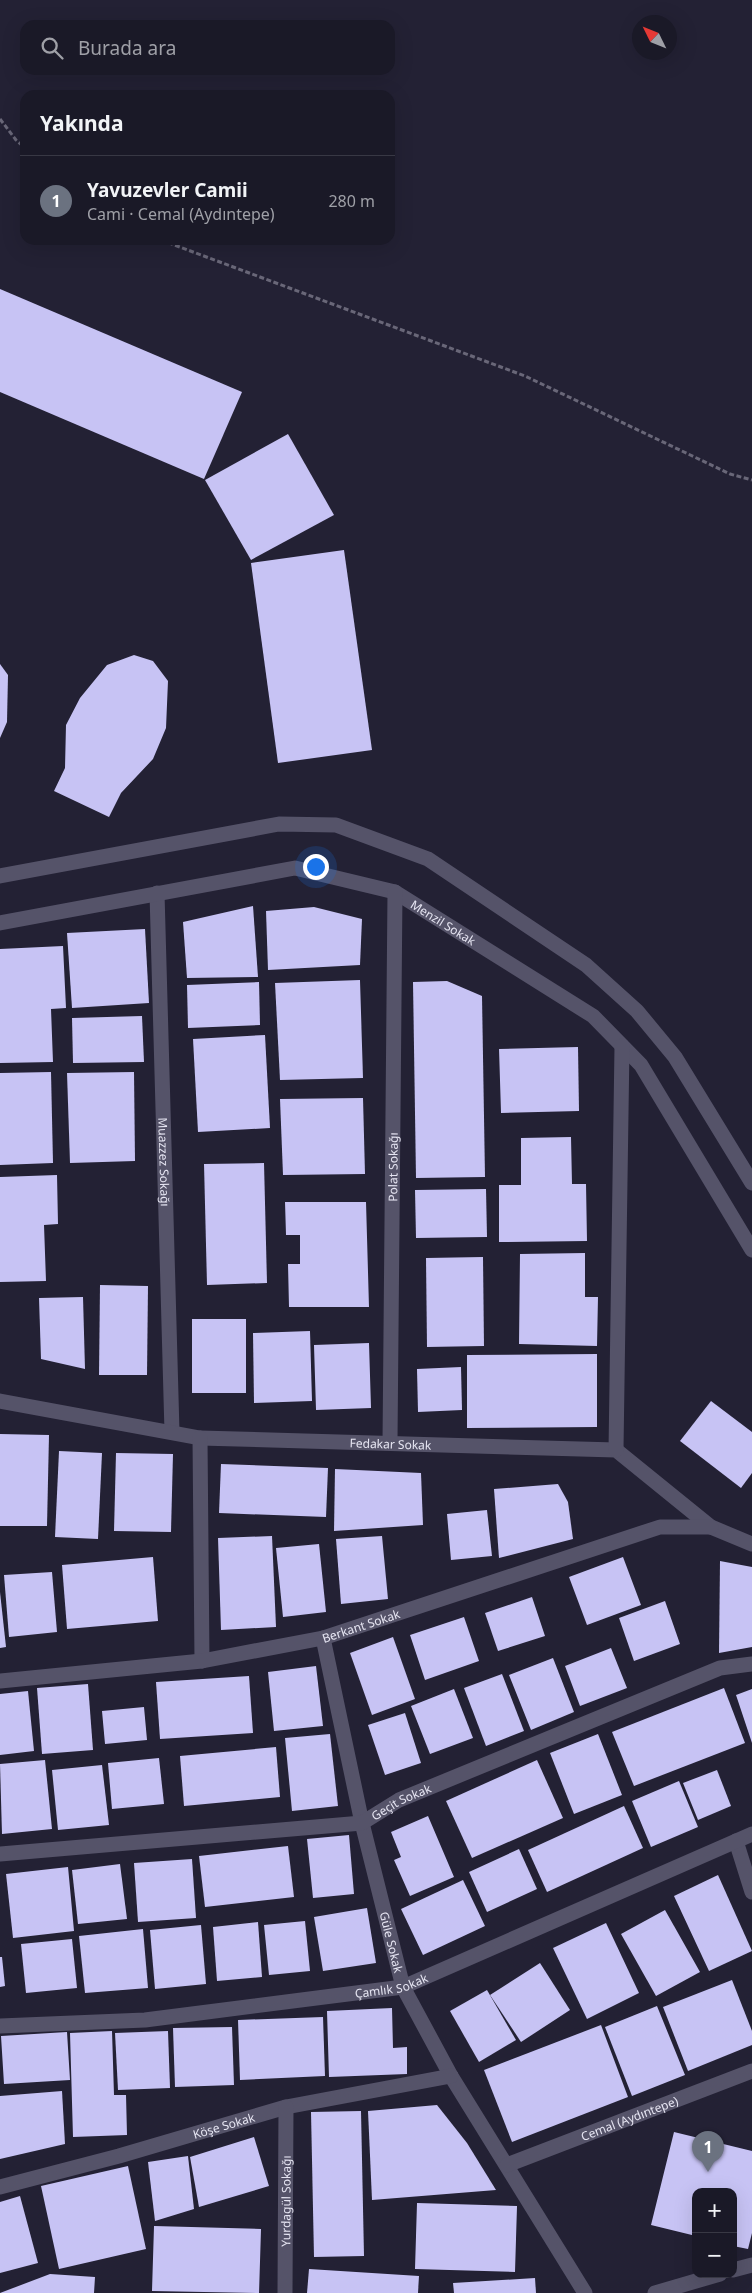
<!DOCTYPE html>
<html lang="tr">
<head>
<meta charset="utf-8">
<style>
	:root { --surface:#1a1927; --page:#23222f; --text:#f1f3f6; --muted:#9fa0a7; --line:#383844; --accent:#03cbf9 }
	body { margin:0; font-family:"Noto Sans",sans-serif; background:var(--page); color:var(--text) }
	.controls { position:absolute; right:15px; bottom:15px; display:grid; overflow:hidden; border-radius:10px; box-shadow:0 5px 20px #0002 }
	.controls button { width:45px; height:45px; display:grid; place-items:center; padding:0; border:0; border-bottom:1px solid var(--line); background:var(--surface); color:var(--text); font:25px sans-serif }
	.compass { position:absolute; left:632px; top:15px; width:45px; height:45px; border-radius:50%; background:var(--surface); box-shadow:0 5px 20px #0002; rotate:313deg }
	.you { position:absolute; left:315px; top:866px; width:18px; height:18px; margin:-12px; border:4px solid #fff; border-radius:50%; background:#1a73e8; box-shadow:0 0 0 8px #1a73e833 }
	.badge { display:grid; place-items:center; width:32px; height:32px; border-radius:50%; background:var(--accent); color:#fff; font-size:16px; font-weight:700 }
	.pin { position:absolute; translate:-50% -41px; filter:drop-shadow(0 1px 2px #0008) }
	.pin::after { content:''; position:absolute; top:26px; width:18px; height:15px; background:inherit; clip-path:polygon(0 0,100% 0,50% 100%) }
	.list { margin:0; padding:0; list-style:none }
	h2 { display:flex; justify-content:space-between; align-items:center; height:65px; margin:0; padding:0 20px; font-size:21px }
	h2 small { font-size:16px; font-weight:400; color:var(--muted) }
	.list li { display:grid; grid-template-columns:32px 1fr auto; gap:15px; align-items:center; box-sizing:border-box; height:90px; padding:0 20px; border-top:1px solid var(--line) }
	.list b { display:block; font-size:19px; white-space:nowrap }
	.list p { margin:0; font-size:16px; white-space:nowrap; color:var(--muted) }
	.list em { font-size:16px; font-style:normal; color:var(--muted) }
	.icon { flex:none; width:28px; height:28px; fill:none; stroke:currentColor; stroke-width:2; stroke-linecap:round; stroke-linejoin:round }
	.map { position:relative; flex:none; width:752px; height:2293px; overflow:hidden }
	.search { position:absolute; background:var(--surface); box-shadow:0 5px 20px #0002; left:20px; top:20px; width:375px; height:55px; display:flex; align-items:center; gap:12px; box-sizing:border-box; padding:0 18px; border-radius:15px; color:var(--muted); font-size:19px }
	.panel { position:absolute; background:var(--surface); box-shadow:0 5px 20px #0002; left:20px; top:90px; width:375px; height:155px; border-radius:15px }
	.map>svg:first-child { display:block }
	.building { fill:#c7c3f4 }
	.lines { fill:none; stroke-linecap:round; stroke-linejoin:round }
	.path { stroke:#696778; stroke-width:3; stroke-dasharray:5 2.5; stroke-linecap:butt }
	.minor { stroke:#555369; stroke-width:15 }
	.labels { text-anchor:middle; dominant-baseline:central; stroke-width:5; stroke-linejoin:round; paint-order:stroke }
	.street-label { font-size:12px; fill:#e6e5f2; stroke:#232134 }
</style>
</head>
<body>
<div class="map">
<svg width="752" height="2293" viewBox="0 0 752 2293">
	<rect width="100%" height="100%" fill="#232134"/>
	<!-- building -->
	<g class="building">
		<path d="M0,289L242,392L204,479L0,392Z"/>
		<path d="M288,434L334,515L251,560L205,480Z"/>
		<path d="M344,550L372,750L278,763L251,563Z"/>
		<path d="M134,655L153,661L168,681L166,728L153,759L121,793L109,817L54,791L65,768L66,725L80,698L107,665Z"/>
		<path d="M0,664L8,675L7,722L0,738Z"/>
		<path d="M253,906L258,977L187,978L183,922Z"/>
		<path d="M314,907L362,919L360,965L268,970L266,911Z"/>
		<path d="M145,929L149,1003L72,1008L67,933Z"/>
		<path d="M63,946L66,1008L51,1009L53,1062L0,1063V949Z"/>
		<path d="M360,980L363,1078L280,1080L275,983Z"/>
		<path d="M447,981L482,996L485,1177L416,1178L413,982Z"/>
		<path d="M259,982L260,1025L188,1028L187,985Z"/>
		<path d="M142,1016L144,1062L73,1063L72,1018Z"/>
		<path d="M265,1035L270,1128L198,1132L193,1039Z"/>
		<path d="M578,1047L579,1111L501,1113L499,1049Z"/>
		<path d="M51,1072L53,1163L0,1165V1073Z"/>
		<path d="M134,1072L135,1161L70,1163L67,1073Z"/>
		<path d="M363,1098L365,1174L283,1175L280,1099Z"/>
		<path d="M571,1137L572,1184H586L587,1241L499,1242V1185H521V1138Z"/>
		<path d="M264,1163L267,1283L207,1285L204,1164Z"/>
		<path d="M57,1175L58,1224L44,1225L46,1281L0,1282V1177Z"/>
		<path d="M486,1189L487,1237L416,1238L415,1190Z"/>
		<path d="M285,1202H366L369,1307H289L288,1264H300V1235H286Z"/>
		<path d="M585,1253V1297H598L597,1346L519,1344L520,1254Z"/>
		<path d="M483,1257L484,1346L427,1347L426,1258Z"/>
		<path d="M100,1285L148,1286L147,1375H99Z"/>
		<path d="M83,1297L85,1369L41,1359L39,1298Z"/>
		<rect x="192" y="1319" width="54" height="74"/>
		<path d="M310,1331L312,1401L254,1403L253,1333Z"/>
		<path d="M369,1343L371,1408L316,1410L314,1345Z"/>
		<path d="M597,1354V1427L467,1428V1355Z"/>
		<path d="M461,1367L462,1410L418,1412L417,1369Z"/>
		<path d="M711,1401L752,1432V1473L741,1488L680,1441Z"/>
		<path d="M0,1434L49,1435L47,1526H0Z"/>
		<path d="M59,1451L102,1453L98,1539L55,1537Z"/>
		<path d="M116,1453L173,1454L171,1532L114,1531Z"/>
		<path d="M221,1464L328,1468L326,1517L219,1513Z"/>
		<path d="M335,1469L421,1473L423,1525L334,1531Z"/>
		<path d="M558,1484L568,1502L573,1539L499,1558L494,1489Z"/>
		<path d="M487,1510L492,1556L451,1560L447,1514Z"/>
		<path d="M272,1536L276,1627L221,1630L218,1538Z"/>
		<path d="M382,1536L388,1599L341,1604L336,1539Z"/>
		<path d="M319,1544L326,1612L283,1617L276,1548Z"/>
		<path d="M153,1557L158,1621L67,1629L62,1565Z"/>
		<path d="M623,1557L641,1605L587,1625L569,1577Z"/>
		<path d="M720,1561L752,1567V1647L719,1653Z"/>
		<path d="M52,1572L57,1632L9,1637L4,1575Z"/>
		<path d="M0,1592L6,1647L0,1648Z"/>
		<path d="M532,1597L545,1636L498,1651L485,1613Z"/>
		<path d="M665,1601L680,1644L634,1661L619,1618Z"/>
		<path d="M464,1617L479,1661L425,1680L410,1635Z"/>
		<path d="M393,1637L415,1699L372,1715L350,1653Z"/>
		<path d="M611,1648L627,1688L580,1706L565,1666Z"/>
		<path d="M553,1658L574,1712L531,1730L509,1675Z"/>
		<path d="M316,1666L323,1726L274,1731L268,1672Z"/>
		<path d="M502,1674L524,1731L486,1746L464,1688Z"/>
		<path d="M249,1676L253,1733L160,1739L156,1682Z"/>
		<path d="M88,1684L93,1750L42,1754L37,1688Z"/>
		<path d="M724,1688L745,1743L634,1786L612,1732Z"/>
		<path d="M454,1689L473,1738L430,1754L411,1706Z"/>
		<path d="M752,1689V1743L736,1695Z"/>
		<path d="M28,1691L34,1751L0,1755V1694Z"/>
		<path d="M144,1707L147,1740L105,1744L102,1711Z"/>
		<path d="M405,1713L421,1763L385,1775L368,1725Z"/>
		<path d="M330,1734L338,1806L292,1811L285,1738Z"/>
		<path d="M598,1734L622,1795L574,1814L550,1753Z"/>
		<path d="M276,1747L280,1797L184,1806L180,1756Z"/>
		<path d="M159,1758L164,1804L112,1809L108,1763Z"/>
		<path d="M45,1760L52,1829L2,1834L0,1764Z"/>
		<path d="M537,1760L563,1818L472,1858L446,1801Z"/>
		<path d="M102,1765L109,1825L58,1830L52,1770Z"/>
		<path d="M717,1770L731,1806L698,1820L683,1783Z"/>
		<path d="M679,1781L698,1827L651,1847L632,1801Z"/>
		<path d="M624,1806L643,1848L547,1892L528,1850Z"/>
		<path d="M428,1816L454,1877L410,1896L394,1860L401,1857L391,1832Z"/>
		<path d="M349,1835L354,1894L313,1898L307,1839Z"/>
		<path d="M288,1846L294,1897L205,1907L199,1856Z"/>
		<path d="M519,1849L537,1889L487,1912L469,1872Z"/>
		<path d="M192,1859L196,1918L138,1922L134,1863Z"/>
		<path d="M120,1864L127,1919L78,1924L72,1870Z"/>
		<path d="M68,1867L74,1931L13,1938L6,1874Z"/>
		<path d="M718,1875L752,1951L709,1971L674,1896Z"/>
		<path d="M463,1880L485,1926L423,1955L401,1909Z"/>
		<path d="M367,1908L376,1963L323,1971L314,1917Z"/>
		<path d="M665,1910L700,1972L656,1996L621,1934Z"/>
		<path d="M305,1921L310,1971L269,1975L264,1925Z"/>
		<path d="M258,1922L262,1977L217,1981L213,1927Z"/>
		<path d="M606,1923L639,1993L587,2019L553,1948Z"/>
		<path d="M201,1925L206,1984L155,1989L150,1930Z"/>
		<path d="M143,1929L148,1988L85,1993L79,1936Z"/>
		<path d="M72,1939L77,1988L26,1993L21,1944Z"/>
		<path d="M0,1957H2L5,1986L0,1987Z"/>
		<path d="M540,1963L570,2010L521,2042L490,1995Z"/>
		<path d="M732,1980L752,2031V2045L688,2071L663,2007Z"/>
		<path d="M487,1990L516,2040L479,2062L450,2011Z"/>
		<path d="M657,2006L685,2075L632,2096L605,2027Z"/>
		<path d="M392,2008L393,2048L407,2047V2074L329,2077L327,2011Z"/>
		<path d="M323,2017L325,2076L240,2080L238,2020Z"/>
		<path d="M601,2025L628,2097L512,2142L484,2070Z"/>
		<path d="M232,2027L234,2085L175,2087L173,2028Z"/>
		<path d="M112,2031L114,2095H126L127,2135L73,2137L70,2033Z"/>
		<path d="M168,2031L170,2088L118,2090L115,2033Z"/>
		<path d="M67,2032L70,2080L4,2084L1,2036Z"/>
		<path d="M62,2091L65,2144L0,2159V2096Z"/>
		<path d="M437,2105L467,2143L496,2190L372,2200L368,2111Z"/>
		<path d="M361,2111L364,2256L314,2257L311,2112Z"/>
		<path d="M674,2132L752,2151V2233L748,2249L733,2246V2192H696V2236L651,2225Z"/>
		<path d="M254,2137L269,2186L199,2207L190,2157Z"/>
		<path d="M188,2156L194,2209L155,2221L148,2162Z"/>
		<path d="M128,2166L146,2249L59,2269L41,2186Z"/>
		<path d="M20,2196L38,2263L0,2273V2202Z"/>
		<path d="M417,2203L517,2206L515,2272L415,2269Z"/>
		<path d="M154,2226L261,2229L259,2293L152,2291Z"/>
		<path d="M309,2269L419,2276L418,2293H307Z"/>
		<path d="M50,2274L95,2277L94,2293H0Z"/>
		<path d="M535,2278L536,2293H454L453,2283Z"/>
	</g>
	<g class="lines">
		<!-- path -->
		<g class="path">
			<path d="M0,119L16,140L25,148"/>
			<path d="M161,240L525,376L730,474L752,480"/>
		</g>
		<!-- minor -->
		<g class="minor">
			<path d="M0,876L279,824L336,825L428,859L586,965L637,1011L675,1057L752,1183"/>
			<path id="s1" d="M157,893L172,1432"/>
			<path id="s2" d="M0,923L295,868L395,892L593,1016L641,1065L752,1250"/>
			<path id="s3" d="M0,1401L200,1438L616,1450L711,1527L752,1544"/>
			<path d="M200,1438L202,1661"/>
			<path id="s4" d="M390,1442L395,892"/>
			<path d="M616,1450L622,1046"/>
			<path id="s5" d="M323,1638L362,1823L403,1987L451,2076L585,2293"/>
			<path id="s6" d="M0,1681L202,1661L323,1638L660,1527H711"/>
			<path d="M736,1841L752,1892"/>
			<path id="s7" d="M0,1854L362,1823L399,1800L720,1668L752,1664"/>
			<path id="s8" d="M0,2026L145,2020L403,1987L752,1834"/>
			<path id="s9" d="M507,2165L752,2071"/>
			<path id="s10" d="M0,2187L119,2156L286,2107L451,2076"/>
			<path d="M733,2270L752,2265"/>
			<path id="s11" d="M285,2293L286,2107"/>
			<path d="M655,2293L720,2274"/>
		</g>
	</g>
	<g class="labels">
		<!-- street labels -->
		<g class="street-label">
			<text stroke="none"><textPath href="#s2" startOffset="460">Menzil Sokak</textPath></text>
			<text stroke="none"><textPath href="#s1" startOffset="269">Muazzez Sokağı</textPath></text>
			<text stroke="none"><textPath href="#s4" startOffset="275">Polat Sokağı</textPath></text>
			<text stroke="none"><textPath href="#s3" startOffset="394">Fedakar Sokak</textPath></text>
			<text stroke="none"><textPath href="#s6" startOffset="366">Berkant Sokak</textPath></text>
			<text stroke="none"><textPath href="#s7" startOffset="408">Geçit Sokak</textPath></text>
			<text stroke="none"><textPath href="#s5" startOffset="312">Güle Sokak</textPath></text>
			<text stroke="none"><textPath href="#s8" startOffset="394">Çamlık Sokak</textPath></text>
			<text stroke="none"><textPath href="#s9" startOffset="131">Cemal (Aydıntepe)</textPath></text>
			<text stroke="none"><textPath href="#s10" startOffset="232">Köşe Sokak</textPath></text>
			<text stroke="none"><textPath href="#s11" startOffset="92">Yurdagül Sokağı</textPath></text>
		</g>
	</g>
</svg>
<div class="controls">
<button>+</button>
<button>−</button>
</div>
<svg class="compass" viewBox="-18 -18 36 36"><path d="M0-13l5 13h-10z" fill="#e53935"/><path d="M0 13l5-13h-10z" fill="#9fa0a7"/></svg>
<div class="you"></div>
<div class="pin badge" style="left:708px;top:2172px;background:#6b7280">1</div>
<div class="search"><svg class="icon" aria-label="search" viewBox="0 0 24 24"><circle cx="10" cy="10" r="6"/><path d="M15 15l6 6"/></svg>Burada ara</div>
<section class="panel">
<h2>Yakında<small></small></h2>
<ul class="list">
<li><span class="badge" style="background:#6b7280">1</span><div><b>Yavuzevler Camii</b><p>Cami · Cemal (Aydıntepe)</p></div><em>280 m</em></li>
</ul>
</section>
</div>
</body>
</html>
